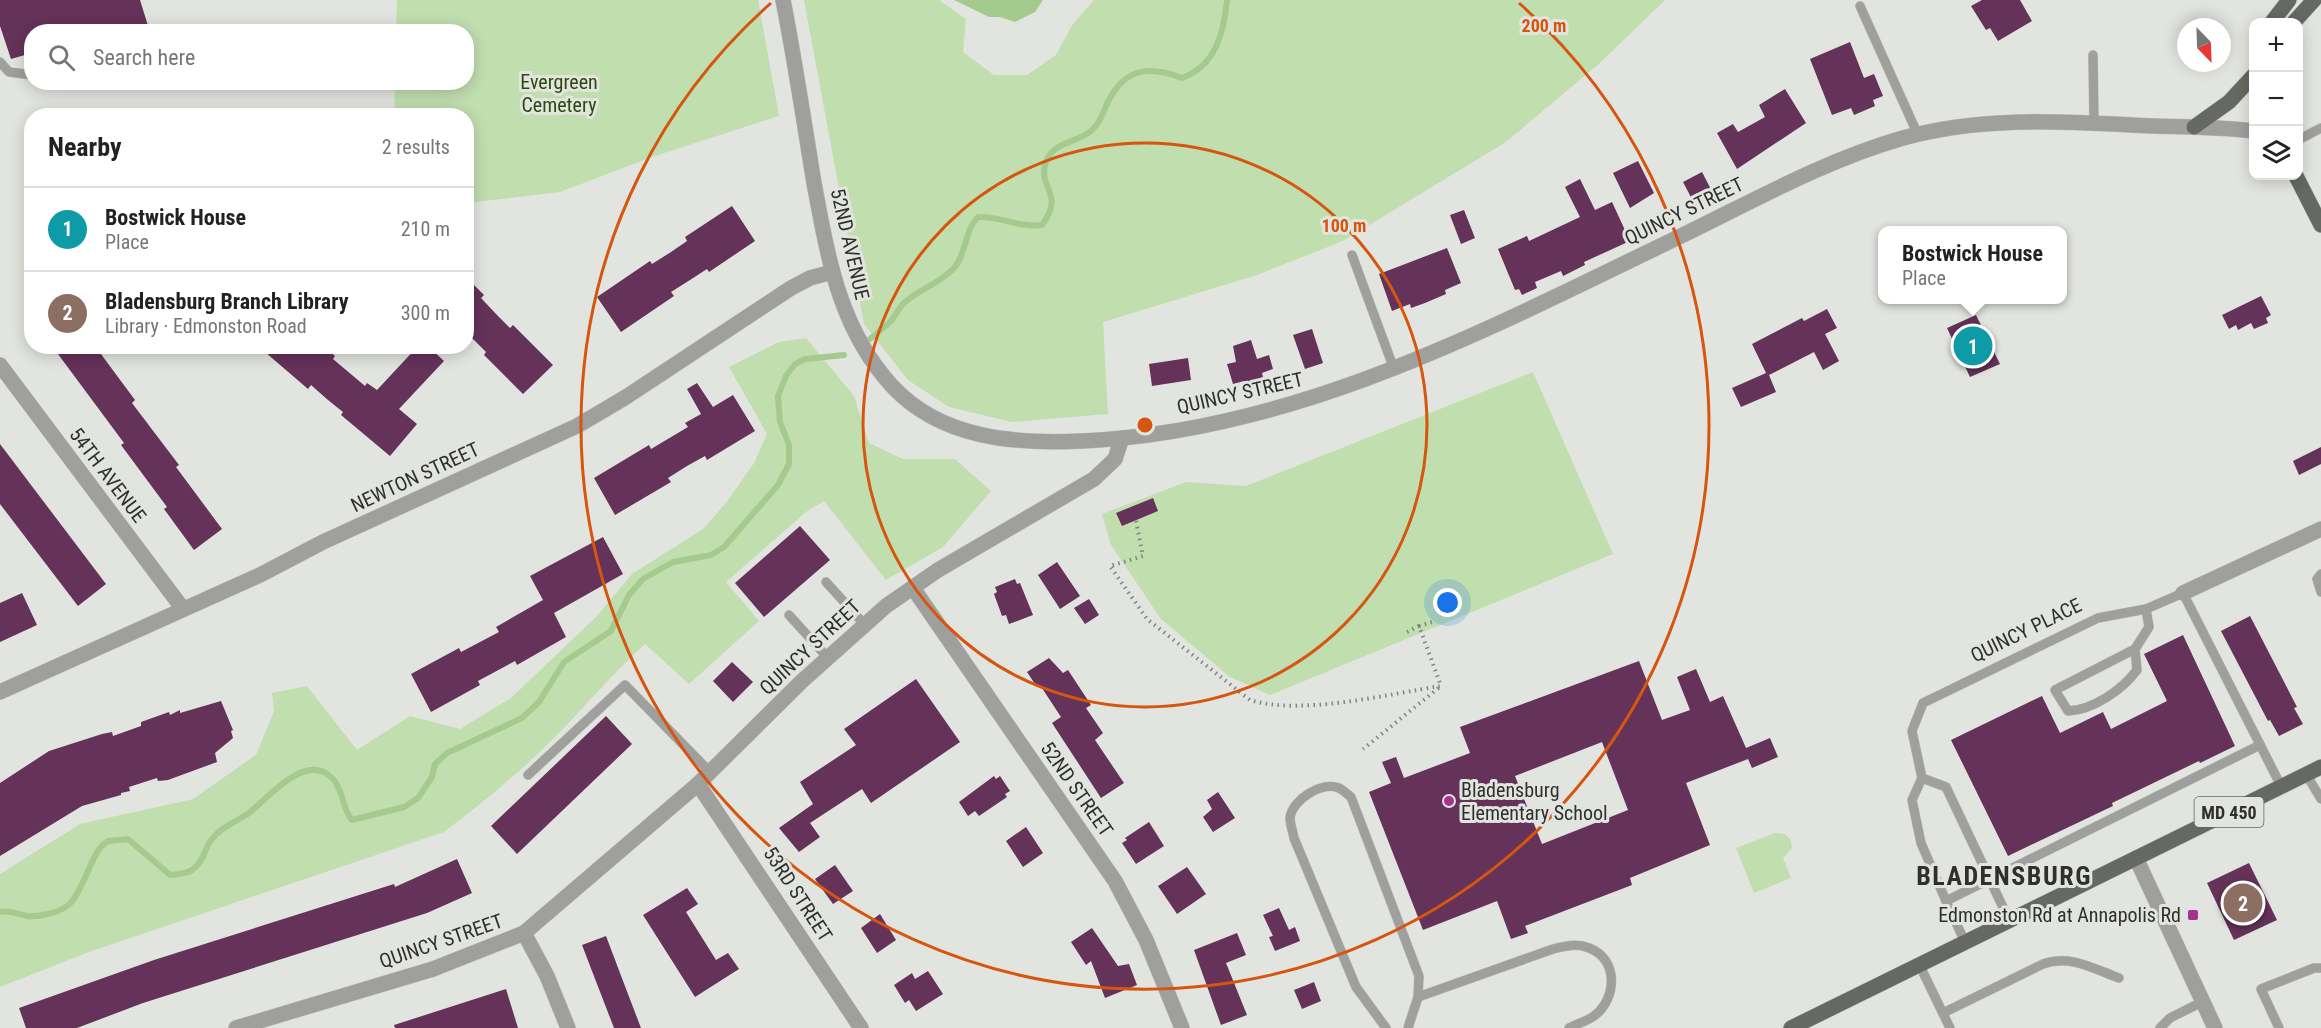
<!DOCTYPE html>
<html lang="en">
<head>
<meta charset="utf-8">
<style>
	:root { --surface:#fff; --page:#f6f6f6; --text:#222; --muted:#767676; --line:#e0e0e0; --accent:#a4338f }
	body { margin:0; font-family:"Roboto Condensed",sans-serif; background:var(--page); color:var(--text) }
	.controls { position:absolute; right:18px; top:18px; display:grid; overflow:hidden; border-radius:12px; box-shadow:0 3px 15px #0003 }
	.controls button { width:54px; height:54px; display:grid; place-items:center; padding:0; border:0; border-bottom:2px solid var(--line); background:var(--surface); color:var(--text); font:30px sans-serif }
	.compass { position:absolute; left:2177px; top:18px; width:54px; height:54px; border-radius:50%; background:var(--surface); box-shadow:0 3px 15px #0003; rotate:157deg }
	.you { position:absolute; left:1448px; top:603px; width:21px; height:21px; margin:-15px; border:4px solid #fff; border-radius:50%; background:#1a73e8; box-shadow:0 0 0 9px #1a73e833 }
	.badge { display:grid; place-items:center; width:39px; height:39px; border-radius:50%; background:var(--accent); color:#fff; font-size:20px; font-weight:700 }
	.pin { position:absolute; translate:-50% -50%; border:3px solid #fff; box-shadow:0 2px 6px #0006 }
	.popup { position:absolute; left:1878px; top:226px; width:189px; height:78px; box-sizing:border-box; display:grid; place-content:center; border-radius:12px; background:var(--surface); filter:drop-shadow(0 2px 4px #0005); font-size:20px; white-space:nowrap; color:var(--muted) }
	.popup b { font-size:22px; color:var(--text) }
	.popup::after { content:''; position:absolute; left:50%; top:100%; margin-left:-12px; border:12px solid transparent; border-top-color:var(--surface) }
	.list { margin:0; padding:0; list-style:none }
	h2 { display:flex; justify-content:space-between; align-items:center; height:78px; margin:0; padding:0 24px; font-size:26px }
	h2 small { font-size:20px; font-weight:400; color:var(--muted) }
	.list li { display:grid; grid-template-columns:39px 1fr auto; gap:18px; align-items:center; box-sizing:border-box; height:84px; padding:0 24px; border-top:2px solid var(--line) }
	.list b { display:block; font-size:22px; white-space:nowrap }
	.list p { margin:0; font-size:20px; white-space:nowrap; color:var(--muted) }
	.list em { font-size:20px; font-style:normal; color:var(--muted) }
	.icon { flex:none; width:33px; height:33px; fill:none; stroke:currentColor; stroke-width:2; stroke-linecap:round; stroke-linejoin:round }
	.map { position:relative; flex:none; width:2321px; height:1028px; overflow:hidden }
	.search { position:absolute; background:var(--surface); box-shadow:0 3px 15px #0003; left:24px; top:24px; width:450px; height:66px; display:flex; align-items:center; gap:15px; box-sizing:border-box; padding:0 21px; border-radius:24px; color:var(--muted); font-size:22px }
	.panel { position:absolute; background:var(--surface); box-shadow:0 3px 15px #0003; left:24px; top:108px; width:450px; height:246px; border-radius:24px }
	.map>svg:first-child { display:block }
	.green { fill:#c1deaf }
	.water { fill:#a5ca8e }
	.lines { fill:none; stroke-linecap:round; stroke-linejoin:round }
	.stream { stroke:#a5ca8e; stroke-width:6 }
	.building { fill:#65325a; fill-rule:evenodd }
	.service-casing { stroke:#bec1bc; stroke-width:10 }
	.minor-casing { stroke:#bec1bc; stroke-width:16 }
	.tertiary-casing { stroke:#bec1bc; stroke-width:16 }
	.primary-casing { stroke:#bec1bc; stroke-width:16 }
	.path { stroke:#828480; stroke-width:4; stroke-dasharray:1.5 4.5; stroke-linecap:butt }
	.service { stroke:#9fa09e; stroke-width:9 }
	.minor { stroke:#9fa09e; stroke-width:15 }
	.tertiary { stroke:#9fa09e; stroke-width:15 }
	.primary { stroke:#666864; stroke-width:15 }
	.ring { fill:none; stroke:#d6550f; stroke-width:3 }
	.poi-dot { fill:#a4338f; stroke:#e2e5df; stroke-width:2 }
	.labels { text-anchor:middle; dominant-baseline:central; stroke-width:6; stroke-linejoin:round; paint-order:stroke }
	.shield { fill:#e2e5df; stroke:#656663; stroke-width:1.5 }
	.shield-label { font-size:18px; font-weight:bold; fill:#2f302e }
	.park-label { font-size:20px; fill:#2a4b0c; stroke:#e2e5df }
	.street-label { font-size:20px; fill:#2f302e; stroke:#e2e5df }
	.poi-label { font-size:20px; fill:#2f302e; stroke:#e2e5df; text-anchor:start }
	.district-label { font-size:26px; font-weight:bold; letter-spacing:1.5px; fill:#2f302e; stroke:#e2e5df }
	.centre { fill:#d6550f; stroke:#e2e5df; stroke-width:3 }
	.ring-label { font-size:18px; text-anchor:middle; font-weight:bold; fill:#d6550f; stroke:#e2e5df; stroke-width:6; stroke-linejoin:round; paint-order:stroke }
</style>
</head>
<body>
<div class="map">
<svg width="2321" height="1028" viewBox="0 0 2321 1028">
	<rect width="100%" height="100%" fill="#e2e5df"/>
	<!-- green -->
	<g class="green">
		<path d="M397,0H758L779,116L652,157L560,192L467,203L466,116L394,115L395,83L466,82V32L396,31Z"/>
		<path d="M804,0H939L966,19L963,52L994,75H1027L1056,55L1072,25L1094,0H1665L1601,62L1506,142L1343,241L1257,275L1103,322L1108,414L1012,422L949,407L908,380L864,324Z"/>
		<path d="M806,338L854,396L869,443L903,459H955L991,491L943,547L886,580L824,501L806,512L726,582L759,621L689,684L645,644C612,674 584,708 552,740C519,773 481,804 444,832L89,952L0,987V874L80,824L193,799L256,755L274,711L272,693L307,686L357,750L410,716L460,729L511,698L596,617L632,574L703,529L726,503L754,463L767,434L729,367L779,342Z"/>
		<path d="M1533,372L1613,554L1270,695L1230,677L1161,619L1111,545L1102,514L1186,482L1246,486Z"/>
		<path d="M1775,833L1785,834L1791,840L1792,848L1783,858L1791,878L1754,893L1736,848Z"/>
	</g>
	<!-- water -->
	<path class="water" d="M954,0H1043L1035,12L1015,22L1000,17H989Z"/>
	<g class="lines">
		<!-- stream -->
		<g class="stream">
			<path d="M870,339C877,333 885,327 891,321C896,315 899,307 905,302C921,288 941,283 955,267C967,252 964,231 978,217C1001,216 1018,228 1042,225C1065,193 1039,190 1045,165C1051,141 1075,144 1091,131C1102,121 1102,113 1109,100C1126,67 1151,66 1182,78C1216,66 1224,32 1227,0"/>
			<path d="M0,912C11,910 16,914 27,916C38,917 58,913 67,906C85,892 92,846 109,841C115,840 122,840 128,839L170,875C178,874 186,874 192,870C204,862 204,849 212,839C222,826 236,822 249,813C268,798 307,750 333,779C344,791 342,809 352,820L404,807L418,798L432,777L435,764L447,753L522,718L539,702L564,662L611,631L629,595L643,579L673,562L711,555L724,547L778,485L789,464V445L780,422L778,396L786,376L795,364L805,359L844,355"/>
		</g>
	</g>
	<!-- building -->
	<g class="building">
		<path d="M0,0H140L150,32H32V53L11,59L0,26Z"/>
		<path d="M1982,0H2020L2032,21L1998,41L1990,28L1986,30L1971,6Z"/>
		<path d="M1850,42L1864,78L1874,74L1883,96L1873,100L1875,106L1854,115L1851,108L1832,115L1810,59Z"/>
		<path d="M1785,89L1806,123L1737,169L1717,133L1733,124L1738,132L1765,117L1759,105Z"/>
		<path d="M1638,161L1654,193L1630,208L1613,173Z"/>
		<path d="M1702,172L1715,197L1696,207L1683,182Z"/>
		<path d="M1580,179L1595,210L1612,202L1630,241L1584,262L1585,265L1563,276L1561,271L1535,282L1537,288L1522,295L1519,289L1515,290L1498,249L1527,236L1529,241L1580,217L1565,187Z"/>
		<path d="M732,206L755,241L709,272L707,269L690,280L671,292L674,296L621,332L597,297L650,261L652,264L671,252L687,241L685,237Z"/>
		<path d="M1464,210L1475,238L1461,244L1450,215Z"/>
		<path d="M1447,248L1461,283L1445,290L1446,294L1425,303L1411,308L1410,304L1392,311L1379,274Z"/>
		<path d="M466,277L484,295L481,298L497,315L510,328L513,325L553,365L523,394L484,355L486,352L466,332Z"/>
		<path d="M2261,296L2271,315L2266,318L2268,323L2254,329L2251,323L2238,330L2236,325L2229,329L2222,315Z"/>
		<path d="M1827,309L1837,328L1825,334L1839,361L1823,370L1814,352L1769,375L1776,392L1741,407L1732,388L1766,373L1752,344L1802,318L1804,321Z"/>
		<path d="M1976,315L2000,364L1970,377L1947,328Z"/>
		<path d="M1312,329L1323,363L1305,369L1293,335Z"/>
		<path d="M1251,340L1257,359L1269,355L1273,369L1262,373L1265,385L1248,390L1244,381L1233,384L1227,364L1236,362L1233,346Z"/>
		<path d="M52,346H95L135,400L132,403L179,465L176,467L222,529L194,550L164,509L167,507L121,445L124,443Z"/>
		<path d="M258,346H324L335,356L333,359L365,386L367,383L377,390L418,346H428L444,361L399,409L417,424L390,456L341,415L343,412L328,400L311,385L308,389Z"/>
		<path d="M1188,358L1191,380L1152,386L1149,364Z"/>
		<path d="M697,383L713,407L733,395L755,431L707,460L705,456L687,466L668,478L671,482L615,515L594,478L649,445L651,449L688,427L685,423L701,414L687,389Z"/>
		<path d="M0,444L106,584L78,606L0,504Z"/>
		<path d="M2321,447V464L2299,475L2293,461Z"/>
		<path d="M1153,498L1158,511L1122,526L1116,513Z"/>
		<path d="M800,526L830,560L764,617L735,583Z"/>
		<path d="M603,537L623,574L554,613L566,637L517,665L515,661L478,681L480,685L431,712L411,674L459,648L461,652L499,632L496,627L543,600L530,576Z"/>
		<path d="M1057,562L1080,596L1060,609L1038,575Z"/>
		<path d="M1015,579L1017,584L1020,583L1033,615L1009,624L1006,615L1002,616L994,594L997,592L995,587Z"/>
		<path d="M22,593L37,625L0,642V603Z"/>
		<path d="M1089,599L1099,615L1085,624L1074,608Z"/>
		<path d="M2250,616L2297,707L2294,708L2303,724L2279,736L2270,720L2268,721L2221,631Z"/>
		<path d="M2183,635L2235,746L2200,763L2199,761L2112,803L2113,806L2008,856L1951,740L2042,696L2060,733L2103,712L2111,729L2167,701L2144,654Z"/>
		<path d="M1049,658L1063,673L1068,670L1091,705L1086,708L1103,733L1095,740L1124,783L1101,798L1052,723L1061,717L1040,685L1037,687L1027,672Z"/>
		<path d="M1639,661L1662,720L1690,710L1677,677L1696,669L1710,702L1723,696L1746,748L1770,738L1778,757L1752,768L1748,759L1686,783L1710,845L1630,878L1632,885L1525,926L1528,933L1511,939L1497,901L1423,930L1369,792L1391,783L1382,762L1396,757L1404,778L1470,753L1460,727ZM1602,742L1628,810L1542,844L1515,776Z"/>
		<path d="M732,662L753,682L733,702L713,681Z"/>
		<path d="M916,679L960,742L871,803L862,789L810,823L820,837L799,852L779,828L813,804L800,782L856,745L844,729Z"/>
		<path d="M221,701L233,730L231,731L233,738L215,753L217,762L168,780L158,781L157,778L129,787L130,791L121,793V795L82,806L0,856V783L49,751L102,734L112,732L113,736L141,726V722L169,712L170,715L180,710V713Z"/>
		<path d="M606,716L632,744L517,854L491,826Z"/>
		<path d="M994,776L996,779L1000,776L1010,791L1005,794L1007,797L979,816L975,811L968,816L959,802Z"/>
		<path d="M1218,792L1235,818L1213,832L1203,817L1212,809L1207,800Z"/>
		<path d="M1149,822L1164,846L1136,864L1122,843L1127,840L1125,838Z"/>
		<path d="M1026,827L1043,853L1023,867L1006,841Z"/>
		<path d="M457,859L472,893L427,913L143,1003L77,1028H26L19,1008L154,960L394,884L395,887Z"/>
		<path d="M2249,863L2277,920L2234,940L2207,883Z"/>
		<path d="M835,865L853,891L833,904L815,879Z"/>
		<path d="M1187,867L1206,894L1177,914L1158,886Z"/>
		<path d="M687,888L698,904L686,912L716,960L728,953L739,969L695,997L643,915Z"/>
		<path d="M1279,908L1289,930L1295,927L1300,941L1275,951L1269,937L1273,936L1263,915Z"/>
		<path d="M880,914L896,940L877,953L861,928Z"/>
		<path d="M1092,928L1118,966L1129,964L1137,985L1105,998L1091,961L1086,965L1071,942Z"/>
		<path d="M1237,933L1246,955L1226,963L1247,1015L1221,1025L1194,950Z"/>
		<path d="M606,936L623,981L641,1028H614L597,984L582,945Z"/>
		<path d="M928,971L943,994L916,1011L909,1000L905,1003L894,985L912,973L915,979Z"/>
		<path d="M1314,982L1321,1001L1302,1009L1294,990Z"/>
		<path d="M506,989L518,1028H395L394,1025Z"/>
	</g>
	<g class="lines">
		<defs>
			<g id="service">
				<path d="M1860,6L1918,135"/>
				<path d="M2093,55L2094,122"/>
				<path d="M0,62L9,72L32,75"/>
				<path d="M2298,140L2321,128"/>
				<path d="M1352,255L1394,369"/>
				<path d="M2321,574L2317,579L2321,592"/>
				<path d="M826,582L864,624"/>
				<path d="M789,615L827,657"/>
				<path d="M2135,649L2137,670C2122,690 2093,710 2068,711L2055,690L2135,649L2149,627L2146,609"/>
				<path d="M2306,774L2321,799"/>
				<path d="M528,775L625,685L710,772"/>
				<path d="M1922,778L1912,731L1923,703L2098,618L2146,609L2183,593L2281,786"/>
				<path d="M1946,901L1921,843L1912,800L1922,778L1946,787L2009,920"/>
				<path d="M1965,942L1946,901L2260,745"/>
				<path d="M1919,964L1950,1028"/>
				<path d="M1418,997L1553,949C1565,946 1577,943 1589,948C1619,959 1617,999 1594,1016C1587,1021 1577,1024 1569,1028"/>
				<path d="M1943,1013L2043,964C2070,954 2094,969 2119,978"/>
				<path d="M1386,1028L1356,987L1294,838C1293,832 1290,824 1290,818C1292,800 1321,781 1339,788C1343,790 1347,794 1351,797L1419,976L1418,997L1408,1028"/>
				<path d="M2160,1028L2170,1018L2202,1002"/>
				<path d="M2279,1028L2261,989L2314,968H2321"/>
			</g>
			<g id="minor">
				<path d="M0,365L183,609"/>
				<path d="M913,588L1115,881L1146,940L1182,1028"/>
				<path d="M2183,593L2321,529"/>
				<path d="M0,692L260,575L323,542L577,426L626,397L791,288L810,278L832,272"/>
				<path d="M698,784L861,1028"/>
				<path d="M524,933L547,976L568,1028"/>
				<path d="M236,1028L433,969L524,933L698,784L802,681L886,606L938,570L1094,479L1115,459L1122,438"/>
			</g>
			<g id="tertiary">
				<path d="M783,0C795,61 804,122 814,183C828,257 839,329 893,387C942,439 1015,444 1082,441C1299,431 1492,327 1683,235C1755,200 1826,160 1903,138C1986,115 2067,122 2152,126C2186,127 2220,127 2254,131"/>
				<path d="M2136,858L2215,1028"/>
			</g>
			<g id="primary">
				<path d="M2272,22L2289,0"/>
				<path d="M2294,22L2314,0"/>
				<path d="M2194,127L2229,102L2254,75"/>
				<path d="M2296,176L2321,225"/>
				<path d="M1791,1028L2321,767"/>
			</g>
		</defs>
		<!-- service casing -->
		<use href="#service" class="service-casing"/>
		<!-- minor casing -->
		<use href="#minor" class="minor-casing"/>
		<!-- tertiary casing -->
		<use href="#tertiary" class="tertiary-casing"/>
		<!-- primary casing -->
		<use href="#primary" class="primary-casing"/>
		<!-- path -->
		<g class="path">
			<path d="M1136,521L1143,556L1110,566L1147,619L1250,700C1301,716 1388,694 1441,686L1363,749"/>
			<path d="M1419,626L1432,622"/>
			<path d="M1407,632L1419,626L1441,686"/>
		</g>
		<!-- service -->
		<use href="#service" class="service"/>
		<!-- minor -->
		<use href="#minor" class="minor"/>
		<!-- tertiary -->
		<use href="#tertiary" class="tertiary"/>
		<!-- primary -->
		<use href="#primary" class="primary"/>
	</g>
	<!-- distance rings -->
	<g class="ring">
		<circle cx="1145" cy="425" r="282"/>
		<path d="M1519 3A564 564 0 1 1 771 3"/>
	</g>
	<!-- markers -->
	<g class="poi-dot">
		<circle cx="1449" cy="801" r="6"/>
		<rect x="2187" y="909" width="12" height="12" rx="3"/>
	</g>
	<g class="labels">
		<!-- shield labels -->
		<rect class="shield" x="2194.5" y="797" width="69" height="30" rx="4.5"/>
		<g class="shield-label">
			<text x="2229" y="812">MD 450</text>
		</g>
		<!-- park labels -->
		<g class="park-label">
			<text x="559" y="82">Evergreen<tspan x="559" dy="23">Cemetery</tspan></text>
		</g>
		<!-- street labels -->
		<g class="street-label">
			<text transform="translate(1684 211) rotate(-26)">QUINCY STREET</text>
			<text transform="translate(850 244) rotate(77)">52ND AVENUE</text>
			<text transform="translate(1240 393) rotate(-13)">QUINCY STREET</text>
			<text transform="translate(108 475) rotate(53)">54TH AVENUE</text>
			<text transform="translate(415 477) rotate(-25)">NEWTON STREET</text>
			<text transform="translate(2026 630) rotate(-26)">QUINCY PLACE</text>
			<text transform="translate(810 647) rotate(-43)">QUINCY STREET</text>
			<text transform="translate(1077 789) rotate(55)">52ND STREET</text>
			<text transform="translate(798 894) rotate(57)">53RD STREET</text>
			<text transform="translate(441 941) rotate(-19)">QUINCY STREET</text>
		</g>
		<!-- poi labels -->
		<g class="poi-label">
			<text x="1461" y="790">Bladensburg<tspan x="1461" dy="23">Elementary School</tspan></text>
			<text x="2181" y="915" text-anchor="end">Edmonston Rd at Annapolis Rd</text>
		</g>
		<!-- district labels -->
		<g class="district-label">
			<text x="2004" y="876">BLADENSBURG</text>
		</g>
	</g>
	<circle cx="1145" cy="425" r="9" class="centre"/>
	<g class="ring-label">
		<text x="1544" y="32">200 m</text>
		<text x="1344" y="232">100 m</text>
	</g>
</svg>
<div class="controls">
<button>+</button>
<button>−</button>
<button><svg class="icon" aria-label="layers" viewBox="0 0 24 24"><path d="M12 4l9 5-9 5-9-5zM3 14l9 5 9-5"/></svg></button>
</div>
<svg class="compass" viewBox="-18 -18 36 36"><path d="M0-13l5 13h-10z" fill="#e53935"/><path d="M0 13l5-13h-10z" fill="#767676"/></svg>
<div class="you"></div>
<div class="pin badge" style="left:1973px;top:346px;background:#0f9aa8">1</div>
<div class="popup"><b>Bostwick House</b>Place</div>
<div class="pin badge" style="left:2243px;top:903px;background:#8d6e63">2</div>
<div class="search"><svg class="icon" aria-label="search" viewBox="0 0 24 24"><circle cx="10" cy="10" r="6"/><path d="M15 15l6 6"/></svg>Search here</div>
<section class="panel">
<h2>Nearby<small>2 results</small></h2>
<ul class="list">
<li><span class="badge" style="background:#0f9aa8">1</span><div><b>Bostwick House</b><p>Place</p></div><em>210 m</em></li>
<li><span class="badge" style="background:#8d6e63">2</span><div><b>Bladensburg Branch Library</b><p>Library · Edmonston Road</p></div><em>300 m</em></li>
</ul>
</section>
</div>
</body>
</html>
